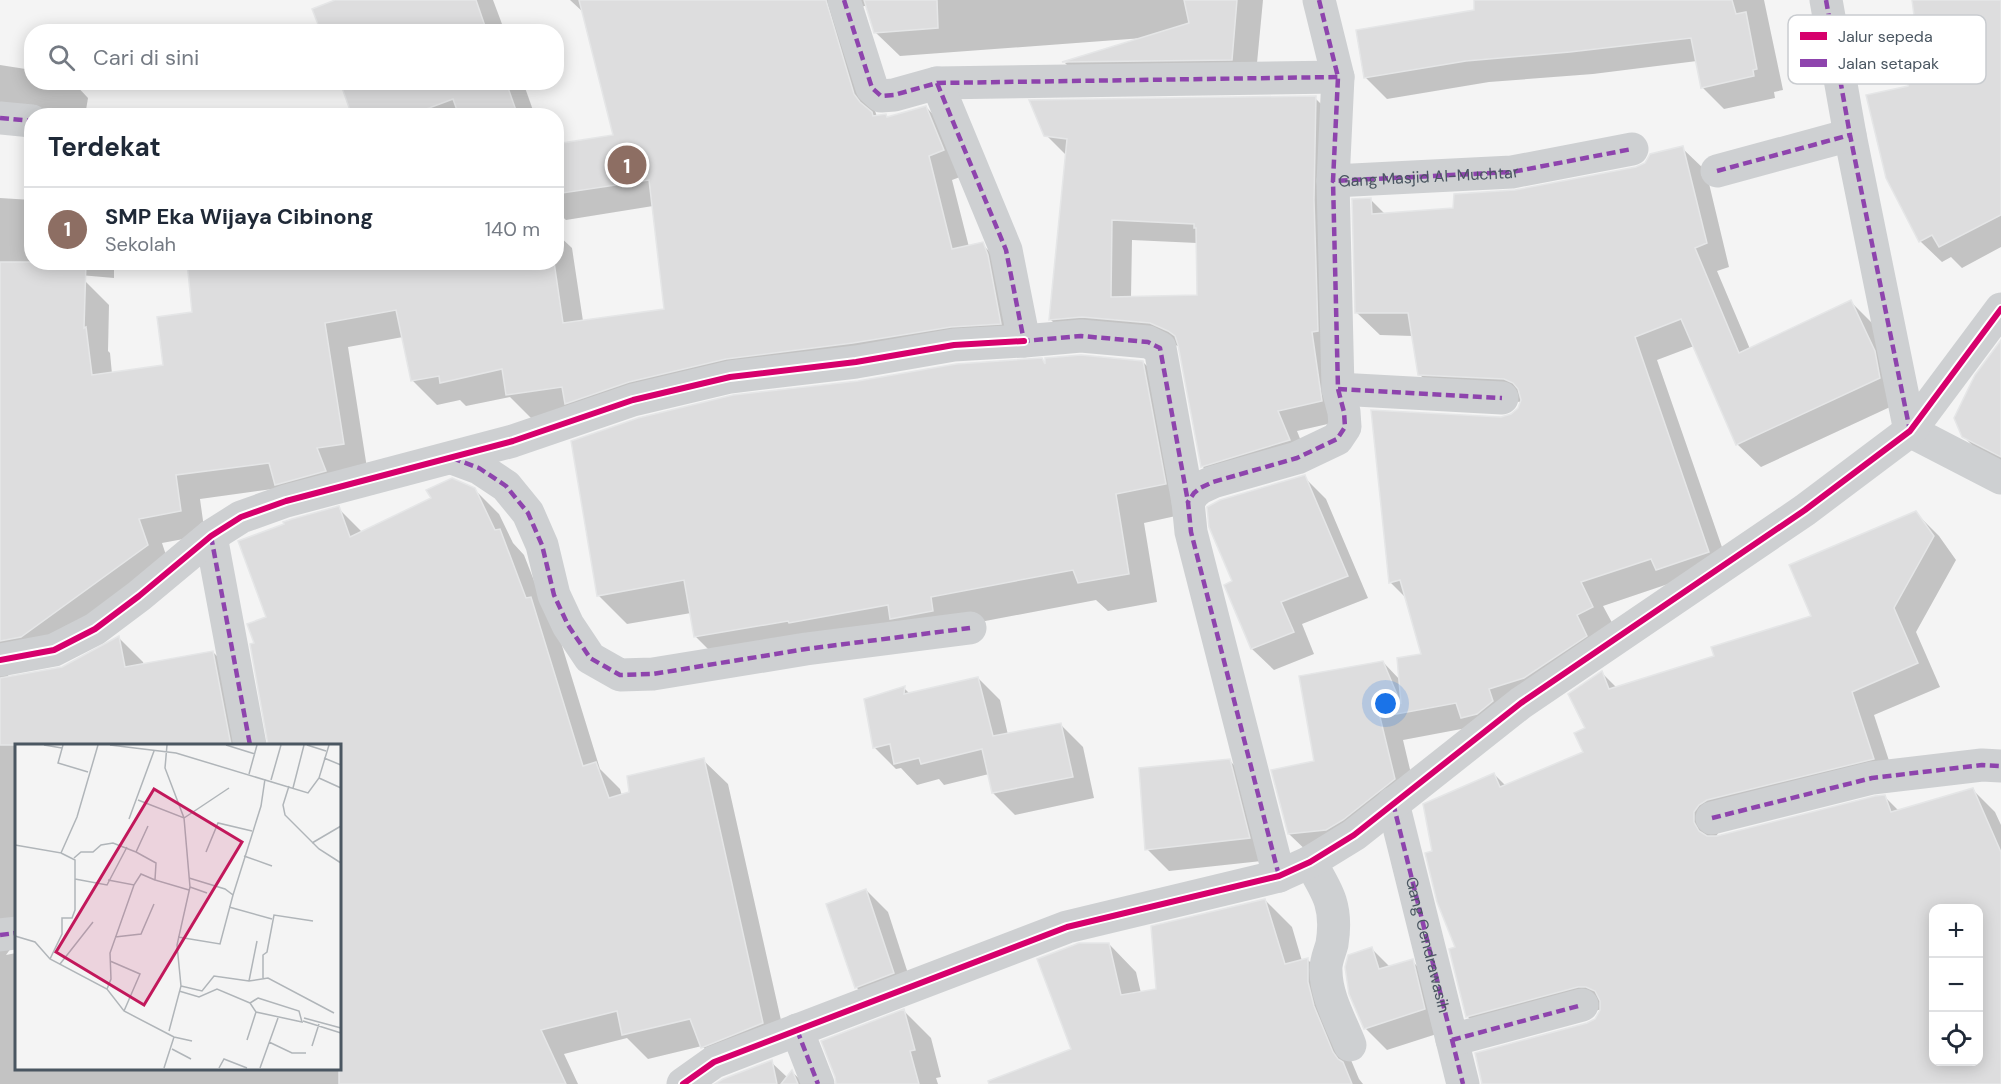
<!DOCTYPE html>
<html lang="id">
<head>
<meta charset="utf-8">
<style>
	:root { --surface:#fff; --page:#f2f2f3; --text:#1f2937; --muted:#747a83; --line:#e0e1e3; --accent:#111827 }
	body { margin:0; font-family:"DM Sans",sans-serif; background:var(--page); color:var(--text) }
	.controls { position:absolute; right:18px; bottom:18px; display:grid; overflow:hidden; border-radius:12px; box-shadow:0 3px 15px #0003 }
	.controls button { width:54px; height:54px; display:grid; place-items:center; padding:0; border:0; border-bottom:2px solid var(--line); background:var(--surface); color:var(--text); font:30px sans-serif }
	.you { position:absolute; left:1386px; top:704px; width:21px; height:21px; margin:-15px; border:4px solid #fff; border-radius:50%; background:#1a73e8; box-shadow:0 0 0 9px #1a73e833 }
	.badge { display:grid; place-items:center; width:39px; height:39px; border-radius:50%; background:var(--accent); color:#fff; font-size:20px; font-weight:700 }
	.pin { position:absolute; translate:-50% -50%; border:3px solid #fff; box-shadow:0 2px 6px #0006 }
	.list { margin:0; padding:0; list-style:none }
	h2 { display:flex; justify-content:space-between; align-items:center; height:78px; margin:0; padding:0 24px; font-size:26px }
	h2 small { font-size:20px; font-weight:400; color:var(--muted) }
	.list li { display:grid; grid-template-columns:39px 1fr auto; gap:18px; align-items:center; box-sizing:border-box; height:84px; padding:0 24px; border-top:2px solid var(--line) }
	.list b { display:block; font-size:22px; white-space:nowrap }
	.list p { margin:0; font-size:20px; white-space:nowrap; color:var(--muted) }
	.list em { font-size:20px; font-style:normal; color:var(--muted) }
	.icon { flex:none; width:33px; height:33px; fill:none; stroke:currentColor; stroke-width:2; stroke-linecap:round; stroke-linejoin:round }
	.map { position:relative; flex:none; width:2001px; height:1084px; overflow:hidden }
	.search { position:absolute; background:var(--surface); box-shadow:0 3px 15px #0003; left:24px; top:24px; width:540px; height:66px; display:flex; align-items:center; gap:15px; box-sizing:border-box; padding:0 21px; border-radius:24px; color:var(--muted); font-size:22px }
	.panel { position:absolute; background:var(--surface); box-shadow:0 3px 15px #0003; left:24px; top:108px; width:540px; height:162px; border-radius:24px }
	.map>svg:first-child { display:block }
	.shadow { fill:#0003; fill-rule:evenodd }
	.building { fill:#ddddde; stroke:#e5e6e7; stroke-width:1.5; fill-rule:evenodd }
	.lines { fill:none; stroke-linecap:round; stroke-linejoin:round }
	.minor { stroke:#ced0d2; stroke-width:33 }
	.quiet { stroke:#8e44ad; stroke-width:4.5; stroke-dasharray:9 4.5; stroke-linecap:butt }
	.cycleway-casing { stroke:#fff; stroke-width:10 }
	.cycleway { stroke:#d6006c; stroke-width:6 }
	.labels { text-anchor:middle; dominant-baseline:central; stroke-width:5; stroke-linejoin:round; paint-order:stroke }
	.street-label { font-size:16px; fill:#4a5661; stroke:#fff }
	.inset-road { fill:none; stroke:#b0b5b9; stroke-width:1.5 }
	.view { fill:#c2185b; fill-opacity:0.15; stroke:#c2185b; stroke-width:3 }
	.inset-edge { fill:none; stroke:#4a5661; stroke-width:3 }
	.key { fill:#fff; stroke:#c9ccd0; stroke-width:1.5 }
	.key-label { font-size:16px; fill:#4a5661 }
</style>
</head>
<body>
<div class="map">
<svg width="2001" height="1084" viewBox="0 0 2001 1084">
	<rect width="100%" height="100%" fill="#f4f4f4"/>
	<!-- shadow -->
	<g class="shadow">
		<path d="M340,0H493L505,32H322Z"/>
		<path d="M570,0H1263L1255,84L1088,86L1065,63L1143,38L900,56L875,32L867,6H864L854,12L850,31L877,117L888,118L926,107L950,132L968,174L952,180L969,247L982,244L1007,269L1025,347L532,419L510,397L466,406L460,400L437,405L412,380L403,337L348,347L367,468L280,488L200,499L205,535L162,543L171,570L12,670L5,680L63,668L119,638L143,662L144,665L213,652L237,677L250,745H16V943L14,944L6,955L16,953V1068H339V745L256,644L268,618L338,508L363,533L474,489L499,514L513,543L524,555L547,614L555,623L600,769L620,789L622,796L703,760L728,784L787,1047L727,1072L702,1046L648,1059L627,1038L564,1054L578,1084H0V292L85,281L109,305L108,351L110,353L112,374L165,366L194,314L188,262H556V233L572,248L583,321L665,310L653,206L566,220L556,211V145L615,136L584,13Z"/>
		<path d="M1544,0H1764L1783,90L1774,92L1775,98L1724,109L1702,87L1697,61L1593,74L1489,82L1387,99L1365,77Z"/>
		<path d="M1913,0H2001V247L1962,268L1951,257L1942,262L1920,241L1909,87L1917,47V25Z"/>
		<path d="M0,65L32,70V82H73L88,98L85,116H32L0,122Z"/>
		<path d="M341,82H523L535,116H354Z"/>
		<path d="M1315,98L1335,118L1341,421L1297,431L1309,461L1222,487L1202,466L1180,347L1171,343L1071,340L1050,319L1067,156L1046,135ZM1132,240L1197,243L1198,297L1131,298Z"/>
		<path d="M1682,148L1706,171L1729,267L1717,271L1750,349L1851,302L1874,325L1903,401L1761,467L1737,444L1694,346L1657,360L1732,576L1671,583L1603,606L1616,630L1472,727L1403,740L1418,803L1313,857L1289,834L1315,762L1383,662L1400,680L1423,655L1406,598L1390,582L1501,418L1512,416L1519,409L1521,402L1443,397L1419,374L1413,336L1380,335L1356,312L1370,199L1385,214L1454,209L1516,192L1636,169Z"/>
		<path d="M0,198L32,200V262H114V278L0,268Z"/>
		<path d="M2001,350V466L1985,458L1963,436Z"/>
		<path d="M1041,360L1046,364L1143,362L1172,391L1194,512L1144,523L1157,602L1108,611L1096,600L959,626L724,665L695,636L691,613L627,624L598,595Z"/>
		<path d="M1304,477L1326,499L1368,598L1302,624L1314,654L1274,670L1252,649L1226,585L1234,582Z"/>
		<path d="M1916,513L1939,536L1956,560L1916,632L1940,687L1874,715L1896,782L1722,827L1715,838L1885,797L1899,811L1972,789L1995,812L2001,825V1066L1978,908H1934V1062H1973L1976,1084H1485L1596,1020L1602,1009L1490,1039L1467,1016L1457,948L1434,852L1494,774L1506,786L1585,752L1587,728L1602,673L1617,688L1716,657L1813,616Z"/>
		<path d="M978,678L1000,700L1008,735L1061,725L1083,747L1094,798L1015,815L993,793L989,774L944,785L939,779L917,785L901,768L896,769L874,747L904,688L910,694Z"/>
		<path d="M1229,760L1251,782L1271,860L1169,871L1147,849Z"/>
		<path d="M866,890L888,912L915,995L878,1009L856,987Z"/>
		<path d="M1265,900L1292,927L1302,961L1308,960L1335,987L1340,1034L1359,1079L1363,1084H1011L1073,1050L1109,944L1136,972L1141,993L1158,991Z"/>
		<path d="M1372,949L1390,967L1412,961L1434,983L1446,1031L1387,1050L1365,1028Z"/>
		<path d="M904,1011L931,1038L941,1077L936,1078L938,1084H838Z"/>
		<path d="M771,1062L788,1078L792,1072L805,1084H718Z"/>
	</g>
	<!-- building -->
	<g class="building">
		<path d="M335,0H476L487,32H321L312,9Z"/>
		<path d="M579,0H826L854,94L860,102L872,112L873,116L886,114L887,117L926,106L944,150L929,156L952,249L983,242L988,255L1001,324L951,327L853,343L726,359L629,382L565,404L562,387L506,395L502,369L440,383L439,376L411,381L396,310L325,323L344,444L317,448L326,471L275,485L269,463L176,475L181,511L139,519L148,545L21,637L0,641V262H86L84,328L86,327L92,375L163,365L157,317L192,312L187,262H554L563,323L664,309L649,180L556,194V144L613,135Z"/>
		<path d="M864,0H937L938,28L874,33Z"/>
		<path d="M1184,0H1237L1232,60L1062,62L1189,23Z"/>
		<path d="M1474,0H1732L1736,14L1746,12L1757,69L1753,70L1754,76L1701,88L1691,38L1570,52L1466,61L1364,78L1356,30L1474,10Z"/>
		<path d="M1912,0H2001V215L1939,247L1932,235L1919,242L1886,178L1866,95L1908,86L1915,47L1911,24L1915,23Z"/>
		<path d="M340,82H506L518,116H459L453,99L408,116H352Z"/>
		<path d="M1316,96L1314,200L1318,331L1312,332L1322,401L1278,411L1290,440L1201,467L1178,345L1175,336L1168,331L1150,323L1082,317L1049,320L1067,139L1044,136L1029,100ZM1112,220L1194,224V228H1196L1197,295L1111,297Z"/>
		<path d="M1683,146L1707,243L1695,248L1739,353L1851,300L1875,351L1880,378L1736,445L1681,319L1635,337L1709,552L1656,570L1651,559L1581,582L1593,607L1577,615L1587,636L1524,678L1489,689L1493,701L1477,714L1461,718L1456,703L1380,717L1395,779L1343,820L1326,830L1288,834L1271,770L1314,761L1299,676L1383,661L1401,704L1397,658L1421,654L1400,580L1389,583L1371,410L1501,417L1511,414L1518,408L1521,400L1518,389L1513,383L1504,379L1418,375L1408,313H1355L1352,199L1371,198L1372,214L1453,208L1454,194L1515,190L1636,167L1645,163L1650,154Z"/>
		<path d="M2001,340V457L1962,437L1954,418L1975,375Z"/>
		<path d="M1081,355L1143,361L1166,484L1116,494L1129,574L1078,583L1073,570L931,597L933,611L890,619L888,605L789,623L788,621L694,637L684,580L597,596L571,441L638,418L733,395L858,381L956,364L1042,358L1045,364V358Z"/>
		<path d="M1305,475L1348,576L1281,602L1294,632L1251,649L1224,585L1232,581L1209,527L1207,507L1220,500Z"/>
		<path d="M452,478L475,488L495,530L500,529L526,598L531,597L583,766L596,762L609,798L629,792L627,776L704,758L763,1023L701,1048L690,1019L622,1035L617,1011L541,1030L566,1084H339V745H268L250,644L254,643L247,624L266,617L238,541L284,524L283,522L292,519L339,506L350,537L431,498L426,490Z"/>
		<path d="M1916,511L1934,536L1894,608L1918,663L1852,692L1874,759L1707,800L1699,805L1694,812V822L1699,831L1707,836H1717L1875,796L1885,795L1891,812L1973,788L2001,852V1084H1482L1475,1053L1587,1023L1595,1019L1600,1010V1001L1595,991L1586,987H1578L1466,1017L1449,949L1455,947L1437,902L1425,853L1432,851L1423,804L1494,773L1500,787L1583,752L1574,733L1585,728L1568,694L1602,671L1609,689L1714,656L1711,647L1811,616L1789,565ZM1934,909H1978V1062H1934Z"/>
		<path d="M119,636L125,667L213,651L231,745H0V678L62,667Z"/>
		<path d="M978,677L993,736L1061,723L1073,777L992,793L982,749L921,764L919,758L894,764L890,744L873,748L864,699L905,686L904,694Z"/>
		<path d="M1230,759L1250,838L1145,850L1139,768Z"/>
		<path d="M866,889L894,973L855,988L826,904Z"/>
		<path d="M1265,899L1285,964L1308,958V982L1314,1006L1333,1052L1338,1059L1343,1062L1352,1084H989L988,1081L1071,1049L1037,959L1079,943H1109L1121,995L1156,989L1151,926Z"/>
		<path d="M1372,947L1379,969L1413,959L1425,1009L1364,1029L1349,994L1345,967L1348,955Z"/>
		<path d="M904,1009L915,1050L910,1051L919,1084H836L835,1077L821,1041Z"/>
		<path d="M772,1060L777,1084H715L723,1079Z"/>
		<path d="M792,1070L798,1084H781Z"/>
	</g>
	<g class="lines">
		<!-- minor -->
		<g class="minor">
			<path d="M844,0L872,88L881,96L894,95L937,83L1338,77"/>
			<path id="s1" d="M1319,0L1338,77L1333,181L1512,172L1632,149"/>
			<path d="M1826,0L1850,135L1910,431L2001,478"/>
			<path d="M937,83L1006,250L1024,341L1081,336L1148,342L1160,348L1188,502"/>
			<path d="M0,118L32,121"/>
			<path d="M1717,171L1850,135"/>
			<path d="M1338,389L1502,398"/>
			<path d="M452,458L479,468L506,486L528,513L542,545L554,595L568,625L590,658L620,675L653,674L806,649L970,628"/>
			<path d="M211,536L250,745"/>
			<path d="M0,660L54,650L95,629L139,596L211,536L241,517L286,501L513,441L633,400L730,377L856,362L954,345L1024,341"/>
			<path id="s2" d="M1393,803L1463,1084"/>
			<path d="M1712,818L1872,778L1982,765L2001,766"/>
			<path d="M1310,862C1328,892 1338,907 1332,944C1330,952 1325,962 1326,971C1326,996 1341,1022 1350,1045"/>
			<path d="M1279,876L1191,532L1188,502L1194,493L1200,488L1213,482L1297,458L1337,439L1345,427L1344,412L1338,389L1333,181"/>
			<path d="M0,935L16,933"/>
			<path d="M797,1030L818,1084"/>
			<path d="M1452,1040L1582,1005"/>
			<path d="M683,1084L714,1062L1067,927L1279,876L1310,862L1354,835L1521,703L1805,510L1910,431L2001,309"/>
		</g>
		<!-- quiet -->
		<g class="quiet">
			<path d="M844,0L872,88L881,96L894,95L937,83L1338,77"/>
			<path d="M1319,0L1338,77L1333,181L1512,172L1632,149"/>
			<path d="M1826,0L1850,135L1910,431"/>
			<path d="M937,83L1006,250L1024,341L1081,336L1148,342L1160,348L1188,502"/>
			<path d="M0,118L32,121"/>
			<path d="M1717,171L1850,135"/>
			<path d="M1338,389L1502,398"/>
			<path d="M452,458L479,468L506,486L528,513L542,545L554,595L568,625L590,658L620,675L653,674L806,649L970,628"/>
			<path d="M211,536L250,745"/>
			<path d="M1393,803L1463,1084"/>
			<path d="M1712,818L1872,778L1982,765L2001,766"/>
			<path d="M1279,876L1191,532L1188,502L1194,493L1200,488L1213,482L1297,458L1337,439L1345,427L1344,412L1338,389L1333,181"/>
			<path d="M0,935L16,933"/>
			<path d="M797,1030L818,1084"/>
			<path d="M1452,1040L1582,1005"/>
		</g>
		<defs>
			<g id="cycleway">
				<path d="M0,660L54,650L95,629L139,596L211,536L241,517L286,501L513,441L633,400L730,377L856,362L954,345L1024,341"/>
				<path d="M683,1084L714,1062L1067,927L1279,876L1310,862L1354,835L1521,703L1805,510L1910,431L2001,309"/>
			</g>
		</defs>
		<!-- cycleway casing -->
		<use href="#cycleway" class="cycleway-casing"/>
		<!-- cycleway -->
		<use href="#cycleway" class="cycleway"/>
	</g>
	<g class="labels">
		<!-- street labels -->
		<g class="street-label">
			<text stroke="none"><textPath href="#s1" startOffset="279">Gang Masjid Al-Muchtar</textPath></text>
			<text stroke="none"><textPath href="#s2" startOffset="146">Gang Cendrawasih</textPath></text>
		</g>
	</g>
	<!-- overview -->
	<g transform="translate(15 744)">
		<rect width="326" height="326" fill="#f4f4f4"/>
		<path class="inset-road" d="M29,1L47,4M48,1L43,19L73,28M95,1L161,9L293,49L304,34L314,1M152,1L150,24L169,74L175,143L162,201L166,242L154,287M211,1L240,10M292,1L311,7M309,14L326,21M234,30L242,1M304,34L326,44M256,36L266,1M274,42L268,61L270,71L304,105L326,119M278,44L289,1M123,56L169,74L214,44M114,75L139,7M297,99L326,82M0,101L46,109L62,73L83,1M121,108L141,119L140,136L174,146M191,108L203,79L237,87M229,112L257,122M59,114L66,108H78L86,101L98,99L121,108L133,82M60,135L92,141L112,103M93,136L119,141L126,130L140,136M175,143L192,149M218,151L246,62L250,35M214,163L257,175M0,192L20,198L35,215L92,245L109,267L159,293M100,193L126,190L139,160M163,193L205,200L218,151L210,145L174,134M35,215L47,190V174H57L60,166V116L46,109M95,217L125,230L109,267M45,220L78,178M248,234V211L252,208L259,171L298,177M234,237L242,197M166,242L187,247L199,232L234,237L253,234L319,269M92,245L96,235L95,209L119,141M164,247L184,253L202,245L235,259M243,254L284,267L287,278L241,268L235,259ZM289,274L326,284M288,277L326,289M159,293L177,297M232,296L241,268M254,298L277,309H291M297,302L304,280M157,305L176,315M149,324L159,293M204,324L209,315L232,324M245,324L263,274"/>
		<path class="view" d="M139,45L227,98L129,261L41,208Z"/>
		<rect width="326" height="326" class="inset-edge"/>
	</g>
	<!-- legend -->
	<rect x="1788" y="15" width="198" height="69" rx="9" class="key"/>
	<rect x="1800" y="32" width="27" height="8" fill="#d6006c"/>
	<rect x="1800" y="59" width="27" height="8" fill="#8e44ad"/>
	<g class="key-label">
		<text x="1838" y="42">Jalur sepeda</text>
		<text x="1838" y="69">Jalan setapak</text>
	</g>
</svg>
<div class="controls">
<button>+</button>
<button>−</button>
<button><svg class="icon" aria-label="locate" viewBox="0 0 24 24"><circle cx="12" cy="12" r="6"/><path d="M12 2v4M12 18v4M2 12h4M18 12h4"/></svg></button>
</div>
<div class="you"></div>
<div class="pin badge" style="left:627px;top:165px;background:#8d6e63">1</div>
<div class="search"><svg class="icon" aria-label="search" viewBox="0 0 24 24"><circle cx="10" cy="10" r="6"/><path d="M15 15l6 6"/></svg>Cari di sini</div>
<section class="panel">
<h2>Terdekat<small></small></h2>
<ul class="list">
<li><span class="badge" style="background:#8d6e63">1</span><div><b>SMP Eka Wijaya Cibinong</b><p>Sekolah</p></div><em>140 m</em></li>
</ul>
</section>
</div>
</body>
</html>
